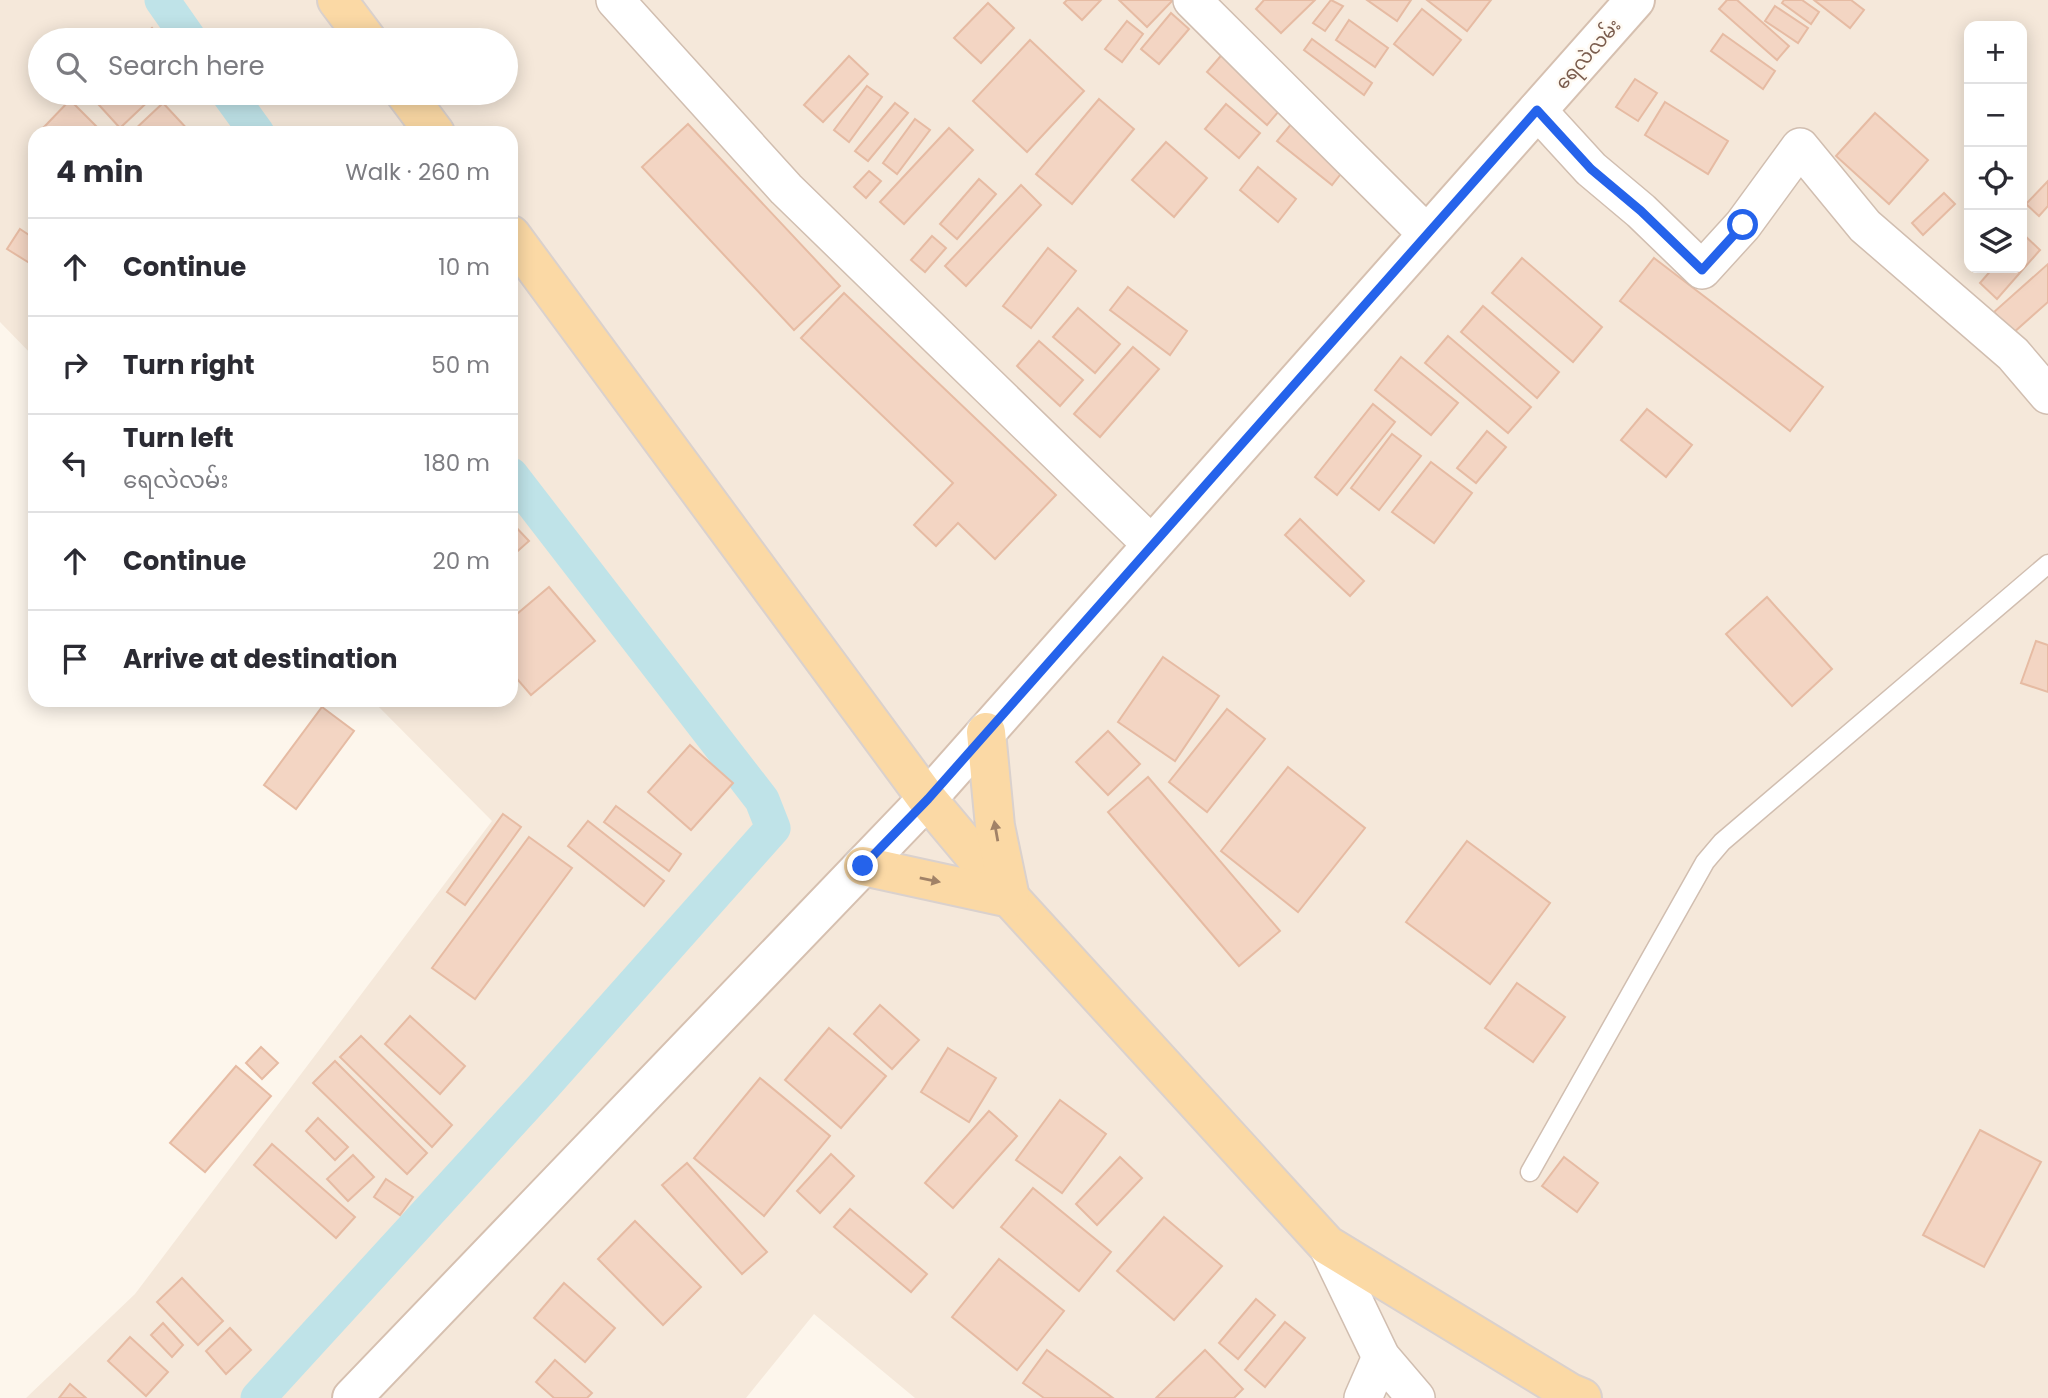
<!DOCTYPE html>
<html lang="en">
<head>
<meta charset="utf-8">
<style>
	:root { --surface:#fff; --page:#f7f7f7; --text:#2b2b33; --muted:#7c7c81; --line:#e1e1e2 }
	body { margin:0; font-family:Poppins,"Noto Sans Myanmar",sans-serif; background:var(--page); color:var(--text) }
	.controls { position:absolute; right:21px; top:21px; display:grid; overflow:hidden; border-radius:14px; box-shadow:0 4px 18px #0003 }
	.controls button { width:63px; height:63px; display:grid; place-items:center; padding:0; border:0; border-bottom:2px solid var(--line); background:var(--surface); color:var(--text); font:35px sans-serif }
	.stop { position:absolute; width:21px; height:21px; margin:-16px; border:5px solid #2563eb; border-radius:50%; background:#fff }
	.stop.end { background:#2563eb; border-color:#fff; box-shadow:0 2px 7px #0008 }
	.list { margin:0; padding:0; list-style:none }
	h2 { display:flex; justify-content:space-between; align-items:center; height:91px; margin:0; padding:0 28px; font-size:30px }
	h2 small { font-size:23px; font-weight:400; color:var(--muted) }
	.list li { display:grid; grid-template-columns:46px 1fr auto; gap:21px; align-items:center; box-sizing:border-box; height:98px; padding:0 28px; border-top:2px solid var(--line) }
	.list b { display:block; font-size:26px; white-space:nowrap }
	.list p { margin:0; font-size:23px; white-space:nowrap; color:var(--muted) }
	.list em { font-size:23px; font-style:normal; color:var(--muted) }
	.icon { flex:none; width:38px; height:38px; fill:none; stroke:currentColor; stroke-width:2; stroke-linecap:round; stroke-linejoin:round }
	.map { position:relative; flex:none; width:2048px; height:1398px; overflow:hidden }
	.search { position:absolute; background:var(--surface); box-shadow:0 4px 18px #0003; left:28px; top:28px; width:490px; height:77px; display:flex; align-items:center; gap:18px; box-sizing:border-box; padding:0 24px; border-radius:38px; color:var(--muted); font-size:26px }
	.panel { position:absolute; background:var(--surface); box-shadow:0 4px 18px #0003; left:28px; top:126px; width:490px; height:581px; border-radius:21px }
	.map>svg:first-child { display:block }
	.residential { fill:#f5e8da; fill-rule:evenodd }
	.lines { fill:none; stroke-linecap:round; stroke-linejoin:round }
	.canal { stroke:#bfe3e8; stroke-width:35 }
	.building { fill:#f3d5c3; stroke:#e6bba3; stroke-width:2 }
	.lane-casing { stroke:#d1beb0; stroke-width:21 }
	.street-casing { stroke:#d1beb0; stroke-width:40 }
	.secondary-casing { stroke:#d6c0b0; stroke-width:42 }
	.primary-casing { stroke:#dad1cd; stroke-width:42 }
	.lane { stroke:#fff; stroke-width:18 }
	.street { stroke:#fff; stroke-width:37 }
	.secondary { stroke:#fff; stroke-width:38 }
	.primary { stroke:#fbd9a5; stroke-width:38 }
	.oneway { fill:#a18267 }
	.route { stroke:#2563eb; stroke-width:9 }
	.labels { text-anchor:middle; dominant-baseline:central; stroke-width:5; stroke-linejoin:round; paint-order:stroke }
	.street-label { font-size:19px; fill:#7a5c4d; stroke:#fffaf3 }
</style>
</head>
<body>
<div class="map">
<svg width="2048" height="1398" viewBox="0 0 2048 1398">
	<rect width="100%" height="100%" fill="#fdf6ec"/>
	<!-- residential -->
	<path class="residential" d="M0,0H2048V1398H915L814,1314L746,1398H26L135,1294L492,821L372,700H511V133H35V358L0,322ZM1969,26H2022V268H1969ZM40,40H506V93H40Z"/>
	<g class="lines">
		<!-- canal -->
		<g class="canal">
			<path d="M162,0L190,40"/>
			<path d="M228,93L257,133"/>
			<path d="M258,1398L540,1090L773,828L762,800L511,475"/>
		</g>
	</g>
	<!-- building -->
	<g class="building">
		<path d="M1067,0H1101L1082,20L1064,3Z"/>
		<path d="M1119,0H1173L1147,27Z"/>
		<path d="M1264,0H1315L1281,33L1256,9Z"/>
		<path d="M1331,0L1343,6L1325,31L1313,23Z"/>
		<path d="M1367,0H1411L1397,21Z"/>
		<path d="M1427,0H1491L1467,31Z"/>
		<path d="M1727,0H1737L1789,46L1777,60L1719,9Z"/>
		<path d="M1784,0H1802L1819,12L1811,24L1782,3Z"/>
		<path d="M1814,0H1851L1864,10L1850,28Z"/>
		<path d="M988,3L1014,28L981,63L954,38Z"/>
		<path d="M1775,6L1808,28L1798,43L1765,21Z"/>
		<path d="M1422,9L1461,40L1433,75L1394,44Z"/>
		<path d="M1171,13L1189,29L1159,64L1141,49Z"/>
		<path d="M1349,20L1388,48L1375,67L1336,40Z"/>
		<path d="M1127,21L1143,34L1122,62L1105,49Z"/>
		<path d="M152,28L163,40H139Z"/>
		<path d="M1723,34L1775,71L1763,89L1711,51Z"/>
		<path d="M1312,39L1372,83L1364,95L1304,50Z"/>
		<path d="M1030,40L1084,91L1027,152L973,101Z"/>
		<path d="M1225,51L1285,104L1267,125L1207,72Z"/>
		<path d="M849,56L868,74L823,122L804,105Z"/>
		<path d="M1635,79L1657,93L1638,121L1616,107Z"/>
		<path d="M867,86L882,97L849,142L834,130Z"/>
		<path d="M88,93H157L120,128Z"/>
		<path d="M1099,99L1134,129L1072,204L1036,174Z"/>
		<path d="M70,100L102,132L100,133H50L44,127Z"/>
		<path d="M1665,102L1728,141L1708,174L1645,135Z"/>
		<path d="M163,103L191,133H131Z"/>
		<path d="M895,103L908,113L868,161L855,151Z"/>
		<path d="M1226,104L1260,133L1239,158L1205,129Z"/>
		<path d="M1875,113L1928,160L1889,204L1836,156Z"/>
		<path d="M915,119L930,130L897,174L883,163Z"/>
		<path d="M1292,123L1347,166L1332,185L1277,141Z"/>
		<path d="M688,124L840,286L794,330L642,167Z"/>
		<path d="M949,128L973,150L904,224L880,202Z"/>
		<path d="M1166,142L1207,178L1174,217L1132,180Z"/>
		<path d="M1258,167L1296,199L1278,222L1240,190Z"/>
		<path d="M869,171L881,181L866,198L854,187Z"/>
		<path d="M979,179L996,194L957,239L940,224Z"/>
		<path d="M2048,181V206L2039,216L2026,204Z"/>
		<path d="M1021,185L1041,205L966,286L945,266Z"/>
		<path d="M1944,193L1955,204L1923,235L1912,223Z"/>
		<path d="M20,229L35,239V258L31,264L7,249Z"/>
		<path d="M2023,234L2040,250L1997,299L1980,283L1993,268H2022Z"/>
		<path d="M932,236L946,248L925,272L911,260Z"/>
		<path d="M1048,248L1076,271L1031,328L1003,306Z"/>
		<path d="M1522,258L1602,327L1573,362L1492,293Z"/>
		<path d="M1654,258L1823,387L1790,431L1620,301Z"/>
		<path d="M2048,264V302L2013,333L1994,312Z"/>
		<path d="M1128,287L1187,331L1170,355L1110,310Z"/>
		<path d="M844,293L1056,495L995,559L958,523L936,546L914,525L953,483L801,338Z"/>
		<path d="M1483,306L1559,372L1537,398L1461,332Z"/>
		<path d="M1078,308L1120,344L1095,373L1053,337Z"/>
		<path d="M1448,336L1531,407L1508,433L1425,363Z"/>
		<path d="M1039,341L1083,380L1060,406L1017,366Z"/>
		<path d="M1133,347L1159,369L1100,437L1074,414Z"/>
		<path d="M1401,357L1458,403L1431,435L1375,390Z"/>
		<path d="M1373,404L1395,422L1337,495L1315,477Z"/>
		<path d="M1647,409L1692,445L1666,477L1621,440Z"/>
		<path d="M1487,431L1506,447L1476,483L1457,468Z"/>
		<path d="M1392,434L1421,456L1379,510L1351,488Z"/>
		<path d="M1431,462L1472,493L1434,543L1392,512Z"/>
		<path d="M1300,519L1364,581L1350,596L1285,535Z"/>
		<path d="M511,522L529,541L511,557Z"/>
		<path d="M549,587L595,641L531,695L511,672V619Z"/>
		<path d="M1767,597L1832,669L1792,706L1726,634Z"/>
		<path d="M2036,641L2048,645V692L2021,683Z"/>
		<path d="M1163,657L1219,696L1175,761L1118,722Z"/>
		<path d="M322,707L354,731L296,809L264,785Z"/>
		<path d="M1227,709L1265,739L1207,812L1169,782Z"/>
		<path d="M1108,731L1140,764L1108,795L1076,762Z"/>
		<path d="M690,745L733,783L691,830L648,792Z"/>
		<path d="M1288,767L1365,828L1298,912L1221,851Z"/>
		<path d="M1148,777L1280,931L1239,966L1108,812Z"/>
		<path d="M616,806L681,854L669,871L604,822Z"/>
		<path d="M503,814L521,827L465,905L447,892Z"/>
		<path d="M588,821L664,881L644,906L568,846Z"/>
		<path d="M529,837L572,868L475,999L432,968Z"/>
		<path d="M1467,841L1550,903L1490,984L1406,922Z"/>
		<path d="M1517,983L1565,1017L1533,1062L1485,1028Z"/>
		<path d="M880,1005L919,1040L892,1069L854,1034Z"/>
		<path d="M410,1016L465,1066L440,1094L385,1044Z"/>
		<path d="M829,1028L886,1076L841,1128L785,1080Z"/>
		<path d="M361,1036L452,1125L432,1147L340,1057Z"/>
		<path d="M261,1047L278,1063L262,1079L246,1063Z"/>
		<path d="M948,1048L996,1078L969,1122L921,1092Z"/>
		<path d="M335,1061L427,1153L407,1174L313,1083Z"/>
		<path d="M236,1066L271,1096L205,1172L170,1143Z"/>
		<path d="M760,1078L830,1136L764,1216L694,1158Z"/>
		<path d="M1060,1100L1106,1134L1062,1193L1016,1160Z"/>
		<path d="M989,1111L1017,1136L953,1208L925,1183Z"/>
		<path d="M318,1118L348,1147L335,1160L306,1131Z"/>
		<path d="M1980,1130L2041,1162L1984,1267L1923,1235Z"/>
		<path d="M272,1144L355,1217L336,1238L254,1165Z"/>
		<path d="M831,1154L854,1176L820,1213L797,1191Z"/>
		<path d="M353,1155L374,1177L348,1201L327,1179Z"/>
		<path d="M1120,1157L1142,1178L1097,1225L1076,1204Z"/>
		<path d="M1564,1157L1598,1183L1577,1212L1542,1186Z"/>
		<path d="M687,1163L767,1252L742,1274L662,1185Z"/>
		<path d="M386,1179L413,1197L400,1215L374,1197Z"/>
		<path d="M1033,1188L1111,1252L1079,1291L1001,1227Z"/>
		<path d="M850,1209L927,1274L911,1292L834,1227Z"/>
		<path d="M1164,1217L1222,1266L1174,1320L1117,1271Z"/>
		<path d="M635,1221L701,1287L663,1325L598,1259Z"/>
		<path d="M999,1259L1064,1311L1017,1370L952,1317Z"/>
		<path d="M182,1278L223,1321L198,1345L157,1302Z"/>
		<path d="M564,1283L615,1328L585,1362L534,1318Z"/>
		<path d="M1256,1299L1275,1315L1238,1359L1219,1343Z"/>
		<path d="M1285,1322L1305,1338L1265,1387L1245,1370Z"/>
		<path d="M163,1323L183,1345L172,1357L151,1335Z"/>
		<path d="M230,1328L251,1350L226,1374L206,1351Z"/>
		<path d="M130,1337L168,1372L146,1396L108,1361Z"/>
		<path d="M1047,1350L1113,1398H1044L1023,1383Z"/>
		<path d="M1205,1350L1243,1389L1234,1398H1156Z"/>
		<path d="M555,1360L592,1393L587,1398H554L536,1382Z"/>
		<path d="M70,1384L86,1398H59Z"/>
	</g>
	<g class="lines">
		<defs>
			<path id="lane" d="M1530,1172L1705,862L1722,842L2048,564"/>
			<g id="street">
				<path d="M615,0L786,189L1152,545"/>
				<path d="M1192,0L1427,234"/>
				<path d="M1537,110L1591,169L1641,211L1702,270L1743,225L1800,147L1865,226L2013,354L2048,395"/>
				<path d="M1327,1245L1381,1357L1416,1398"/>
				<path d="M1363,1398L1381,1357"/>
			</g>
			<path id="secondary" d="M352,1398L927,799L1635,0"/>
			<g id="primary">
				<path d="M337,0L367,40"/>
				<path d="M405,93L435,133"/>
				<path d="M511,235L927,799L1010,898L1327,1245L1570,1393L1582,1398"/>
				<path d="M863,866L1010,898L995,826L986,732"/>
			</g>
		</defs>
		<!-- lane casing -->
		<use href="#lane" class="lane-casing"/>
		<!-- street casing -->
		<use href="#street" class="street-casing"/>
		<!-- secondary casing -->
		<use href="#secondary" class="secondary-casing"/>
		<!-- primary casing -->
		<use href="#primary" class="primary-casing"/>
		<!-- lane -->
		<use href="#lane" class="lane"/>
		<!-- street -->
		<use href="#street" class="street"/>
		<!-- secondary -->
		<use href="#secondary" class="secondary"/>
		<!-- primary -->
		<use href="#primary" class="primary"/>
	</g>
	<!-- one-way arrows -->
	<defs><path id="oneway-solid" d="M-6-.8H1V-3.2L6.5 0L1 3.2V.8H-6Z" transform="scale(1.75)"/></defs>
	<g class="oneway">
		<use href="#oneway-solid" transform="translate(996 831) rotate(-100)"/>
		<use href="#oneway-solid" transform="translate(930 880) rotate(12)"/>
	</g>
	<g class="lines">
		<!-- route -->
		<path class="route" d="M863,866L928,799L1537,110L1591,169L1641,211L1702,270L1743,225"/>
	</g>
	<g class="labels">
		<!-- street labels -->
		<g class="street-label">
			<text transform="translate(1588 54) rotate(-48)">ရေလဲလမ်း</text>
		</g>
	</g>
</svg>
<div class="controls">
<button>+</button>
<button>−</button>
<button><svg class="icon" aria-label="locate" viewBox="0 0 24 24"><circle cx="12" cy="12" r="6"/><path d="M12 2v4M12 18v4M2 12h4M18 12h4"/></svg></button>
<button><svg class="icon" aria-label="layers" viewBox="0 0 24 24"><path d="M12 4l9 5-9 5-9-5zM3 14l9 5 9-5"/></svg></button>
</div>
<div class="stop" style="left:1743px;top:225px"></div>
<div class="stop end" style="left:863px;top:866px"></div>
<div class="search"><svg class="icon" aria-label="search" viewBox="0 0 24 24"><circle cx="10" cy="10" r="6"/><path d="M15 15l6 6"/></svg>Search here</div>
<section class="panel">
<h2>4 min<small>Walk · 260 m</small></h2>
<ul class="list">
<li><svg class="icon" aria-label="ahead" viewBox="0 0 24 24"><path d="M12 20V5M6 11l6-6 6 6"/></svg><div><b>Continue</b></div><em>10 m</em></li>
<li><svg class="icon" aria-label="right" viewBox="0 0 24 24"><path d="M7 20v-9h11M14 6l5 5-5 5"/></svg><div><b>Turn right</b></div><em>50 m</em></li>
<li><svg class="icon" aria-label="left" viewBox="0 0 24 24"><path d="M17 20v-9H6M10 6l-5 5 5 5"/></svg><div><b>Turn left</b><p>ရေလဲလမ်း</p></div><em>180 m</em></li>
<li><svg class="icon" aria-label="ahead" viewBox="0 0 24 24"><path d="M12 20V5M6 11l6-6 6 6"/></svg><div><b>Continue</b></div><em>20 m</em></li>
<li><svg class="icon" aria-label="arrive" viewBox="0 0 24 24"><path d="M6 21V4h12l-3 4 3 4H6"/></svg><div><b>Arrive at destination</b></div></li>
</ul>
</section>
</div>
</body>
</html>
